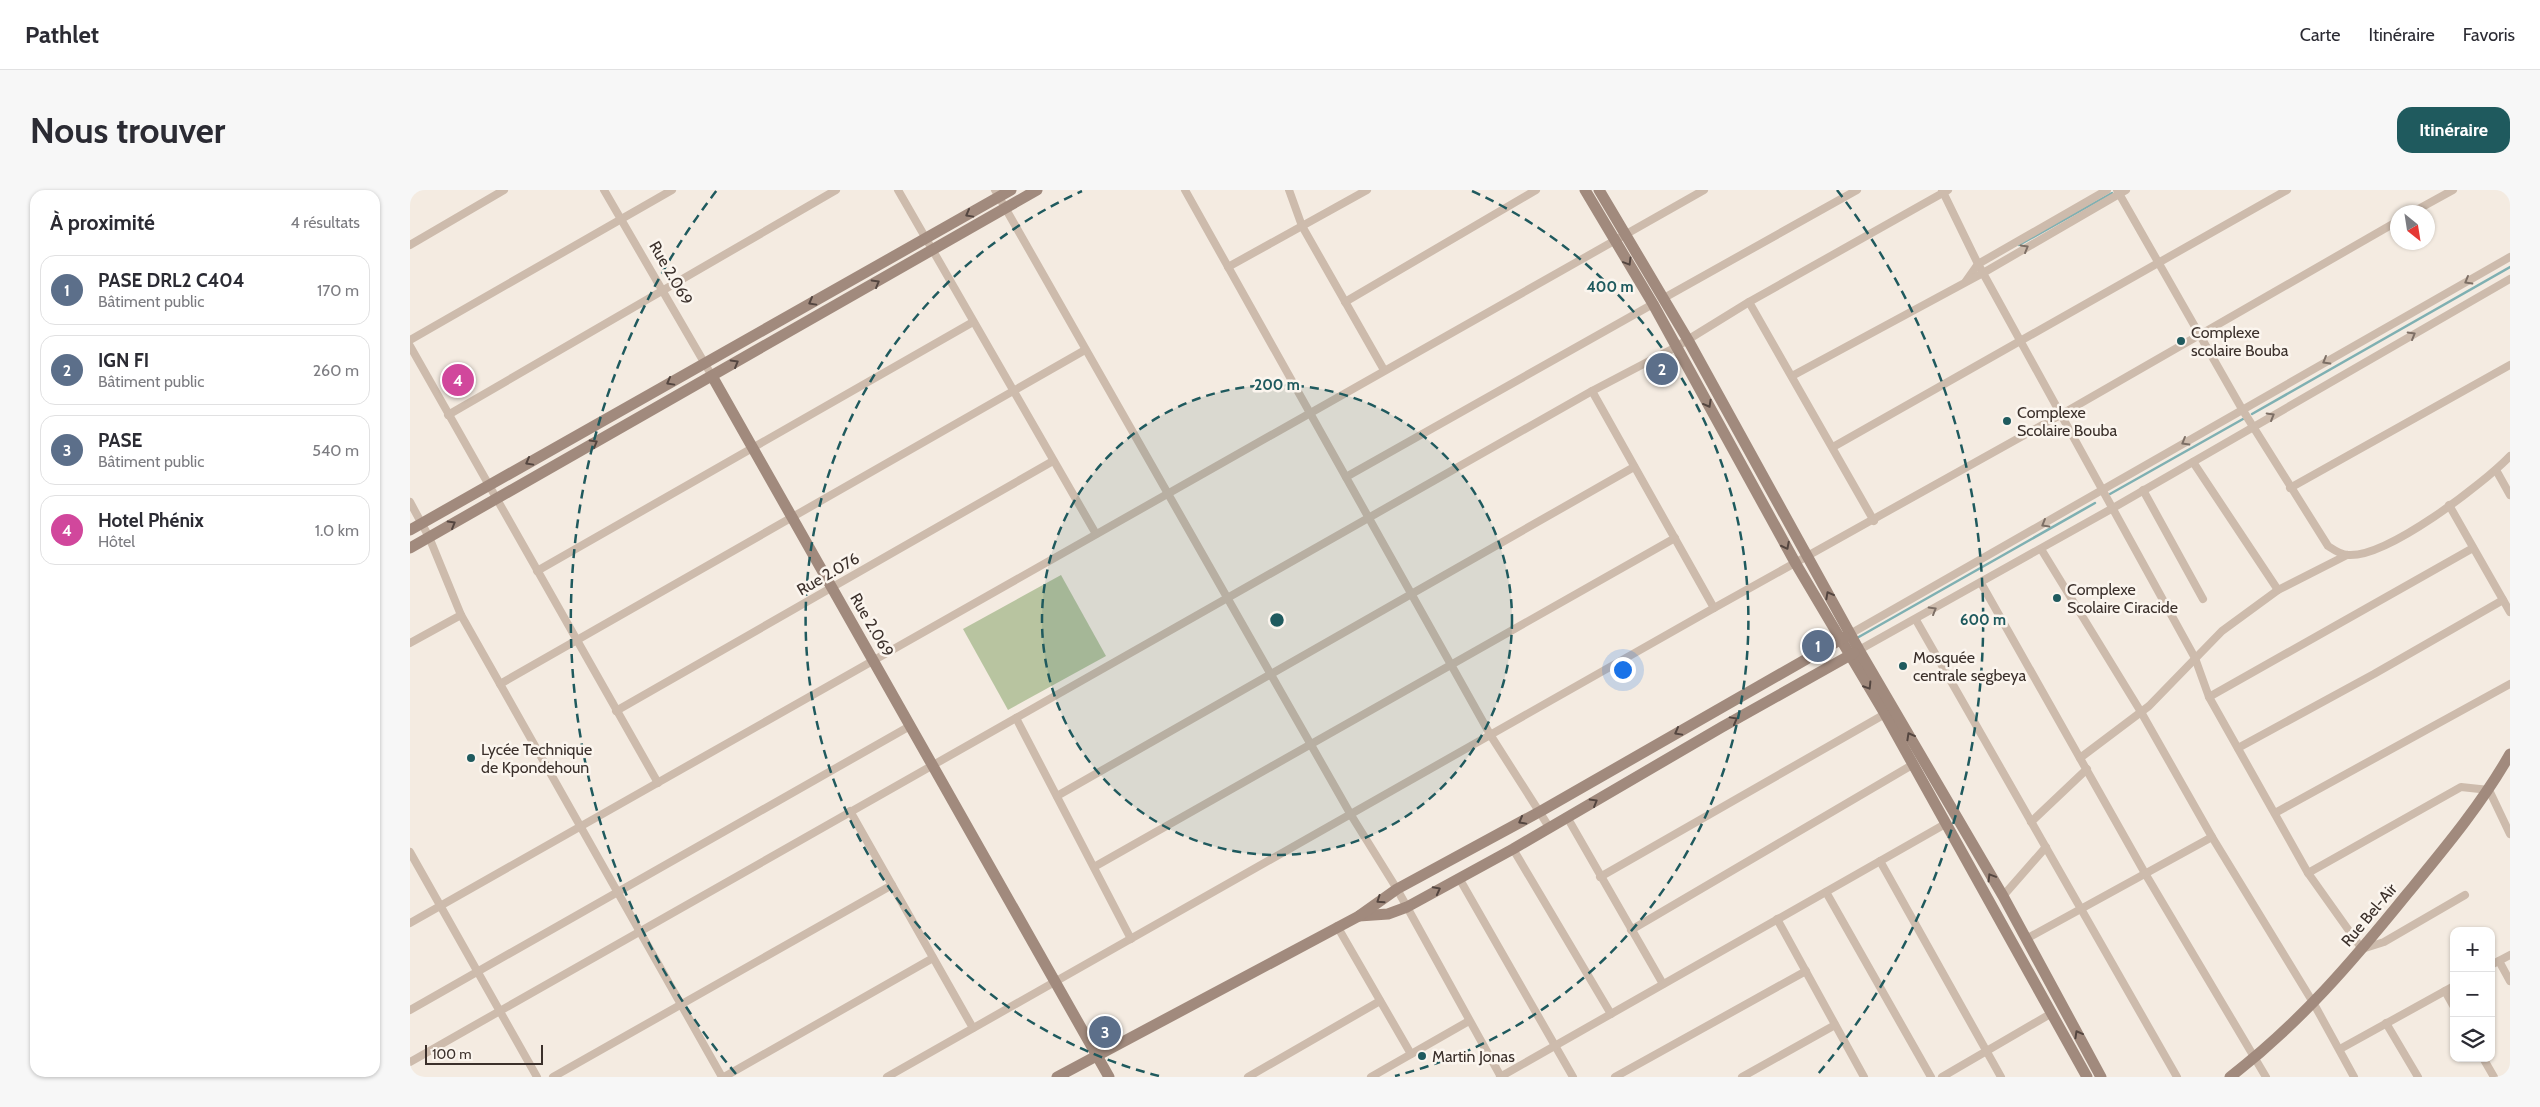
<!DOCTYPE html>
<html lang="fr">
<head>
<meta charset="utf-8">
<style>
	:root { --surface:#fff; --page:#f7f7f7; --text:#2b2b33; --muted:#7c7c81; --line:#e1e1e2; --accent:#1f5a5e }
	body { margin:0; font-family:Cabin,sans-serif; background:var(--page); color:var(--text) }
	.controls { position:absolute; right:15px; bottom:15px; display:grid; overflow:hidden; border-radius:10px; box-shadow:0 1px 4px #0004 }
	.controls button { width:45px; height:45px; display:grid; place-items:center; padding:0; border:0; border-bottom:1px solid var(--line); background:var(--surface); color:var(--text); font:25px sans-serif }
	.compass { position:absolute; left:1980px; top:15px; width:45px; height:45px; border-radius:50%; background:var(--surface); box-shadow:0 1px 4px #0004; rotate:150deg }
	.scale { position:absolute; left:15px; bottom:12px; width:118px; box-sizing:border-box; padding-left:5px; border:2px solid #3b302b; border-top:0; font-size:14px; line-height:18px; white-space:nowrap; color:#3b302b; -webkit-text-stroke:4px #fbf5ee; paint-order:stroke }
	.you { position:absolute; left:1212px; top:479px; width:18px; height:18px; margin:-12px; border:4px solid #fff; border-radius:50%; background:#1a73e8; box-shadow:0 0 0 8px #1a73e833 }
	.badge { display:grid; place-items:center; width:32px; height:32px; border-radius:50%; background:var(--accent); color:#fff; font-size:16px; font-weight:700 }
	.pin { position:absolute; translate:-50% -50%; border:2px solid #fff; box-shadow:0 1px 5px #0006 }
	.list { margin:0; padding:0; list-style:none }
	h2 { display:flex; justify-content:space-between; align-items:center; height:65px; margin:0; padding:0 20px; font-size:21px }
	h2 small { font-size:16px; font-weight:400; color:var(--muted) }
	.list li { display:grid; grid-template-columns:32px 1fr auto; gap:15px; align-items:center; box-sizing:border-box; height:70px; margin:0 10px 10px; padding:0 10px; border:1px solid var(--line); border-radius:15px }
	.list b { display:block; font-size:19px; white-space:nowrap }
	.list p { margin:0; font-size:16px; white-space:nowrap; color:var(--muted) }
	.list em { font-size:16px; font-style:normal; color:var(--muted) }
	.icon { flex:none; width:28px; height:28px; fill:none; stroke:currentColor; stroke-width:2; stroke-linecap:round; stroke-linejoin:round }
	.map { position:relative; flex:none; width:2100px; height:887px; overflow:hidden; border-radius:15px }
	header { display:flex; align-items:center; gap:30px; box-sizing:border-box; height:70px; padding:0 25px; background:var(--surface); border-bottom:1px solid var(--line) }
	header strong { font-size:24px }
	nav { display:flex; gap:28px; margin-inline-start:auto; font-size:18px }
	.intro { display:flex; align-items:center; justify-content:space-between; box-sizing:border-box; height:120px; padding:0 30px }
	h1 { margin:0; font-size:35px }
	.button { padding:12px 22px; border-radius:15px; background:var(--accent); color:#fff; font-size:18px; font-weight:700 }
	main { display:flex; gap:30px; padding:0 30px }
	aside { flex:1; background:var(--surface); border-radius:15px; box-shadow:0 1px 4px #0004 }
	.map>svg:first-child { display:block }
	.green { fill:#b8c4a0 }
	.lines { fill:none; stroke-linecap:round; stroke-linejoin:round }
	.stream { stroke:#7fb0b2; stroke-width:2.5 }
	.street { stroke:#cdbbac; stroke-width:8 }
	.secondary { stroke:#a18a7d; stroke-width:11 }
	.oneway { stroke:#544640 }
	.oneway2 { stroke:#7d6f65 }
	.ring { fill:none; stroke:#1f5a5e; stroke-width:2.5; stroke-dasharray:9 6 }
	.poi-dot { fill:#1f5a5e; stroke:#fbf5ee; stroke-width:2 }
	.labels { text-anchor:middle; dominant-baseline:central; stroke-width:5; stroke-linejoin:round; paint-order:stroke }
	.street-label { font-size:16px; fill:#3b302b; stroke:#fbf5ee }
	.poi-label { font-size:16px; fill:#3b302b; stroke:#fbf5ee; text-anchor:start }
	.centre { fill:#1f5a5e; stroke:#fbf5ee; stroke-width:2.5 }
	.ring-label { font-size:15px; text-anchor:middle; font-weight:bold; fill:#1f5a5e; stroke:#fbf5ee; stroke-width:5; stroke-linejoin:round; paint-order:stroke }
</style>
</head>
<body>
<header>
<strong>Pathlet</strong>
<nav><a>Carte</a><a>Itinéraire</a><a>Favoris</a></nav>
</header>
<div class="intro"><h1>Nous trouver</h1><a class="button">Itinéraire</a></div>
<main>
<aside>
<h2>À proximité<small>4 résultats</small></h2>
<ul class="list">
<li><span class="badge" style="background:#5c6f8a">1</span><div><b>PASE DRL2 C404</b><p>Bâtiment public</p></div><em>170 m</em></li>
<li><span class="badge" style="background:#5c6f8a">2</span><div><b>IGN FI</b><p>Bâtiment public</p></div><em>260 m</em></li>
<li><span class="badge" style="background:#5c6f8a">3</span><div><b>PASE</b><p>Bâtiment public</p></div><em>540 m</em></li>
<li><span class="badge" style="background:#d1479c">4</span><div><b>Hotel Phénix</b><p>Hôtel</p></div><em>1.0 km</em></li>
</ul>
</aside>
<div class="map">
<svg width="2100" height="887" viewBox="0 0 2100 887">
	<rect width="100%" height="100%" fill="#f4ebe1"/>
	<!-- green -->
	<path class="green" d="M651,385L696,466L598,520L553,439Z"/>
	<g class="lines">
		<!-- stream -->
		<g class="stream">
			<path d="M1609,55L1702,3"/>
			<path d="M1842,224L2100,77"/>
			<path d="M1700,304L1833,229"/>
			<path d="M1447,448L1685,313"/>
		</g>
		<!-- street -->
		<g class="street">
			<path d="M194,0L302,186"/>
			<path d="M488,0L686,344"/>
			<path d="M585,0L941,625L987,699L1091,887"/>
			<path d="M775,0L1081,546L1139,637"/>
			<path d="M879,0L892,36L974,180"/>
			<path d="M1532,0L1568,74L1785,468L1799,507L1898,683L1952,759L1974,752L2055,705"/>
			<path d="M1707,0L1832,219L1918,356C1924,360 1931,365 1938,365C1977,368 2073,294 2100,266"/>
			<path d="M2003,22L2043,0"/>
			<path d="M0,55L94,0"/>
			<path d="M818,77L957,0"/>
			<path d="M1556,91L1568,74L1697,0"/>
			<path d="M1254,108L1447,0"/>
			<path d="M935,112L1126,0"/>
			<path d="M1339,112L1464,331"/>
			<path d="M0,150L262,0"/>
			<path d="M0,156L248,593"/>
			<path d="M1382,186L1573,83L1716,0"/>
			<path d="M1182,201L1304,418"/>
			<path d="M38,225L426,0"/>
			<path d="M1423,257L1877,0"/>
			<path d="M1783,272L1868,400"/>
			<path d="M2086,280L2100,305"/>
			<path d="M936,287L1243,114"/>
			<path d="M1880,298L2100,175"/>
			<path d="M1733,300L1793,409"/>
			<path d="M0,312L19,347L51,425L312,887"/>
			<path d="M2039,315L2100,422"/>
			<path d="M1631,359L1731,522L1802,647L1904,814L1944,887"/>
			<path d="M127,381L563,132"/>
			<path d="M1571,393L1736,685L1856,887"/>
			<path d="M1506,430L1767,887"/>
			<path d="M1440,444L2100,67"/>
			<path d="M0,453L51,425"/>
			<path d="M1449,460L1703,318L2100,89"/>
			<path d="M90,494L675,160"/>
			<path d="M1799,507L2063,358"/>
			<path d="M206,521L643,271"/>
			<path d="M606,528L721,749"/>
			<path d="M1828,558L1964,484L2093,410"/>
			<path d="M1670,568L1739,516L1812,441L1868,400L1937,365"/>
			<path d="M647,606L1224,277"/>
			<path d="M440,621L563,838"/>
			<path d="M1865,623L2100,494"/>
			<path d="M1157,627L1253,794"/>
			<path d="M1621,632L1677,579"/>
			<path d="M1103,659L1201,824"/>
			<path d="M0,662L127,887"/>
			<path d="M1470,671L1591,887"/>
			<path d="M684,677L1265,348"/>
			<path d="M1898,683L2051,597L2079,600L2100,644"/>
			<path d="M1190,687L1475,524"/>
			<path d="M1049,688L1163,887"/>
			<path d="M1416,702L1521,887"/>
			<path d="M1593,706L1636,657"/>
			<path d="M1367,729L1454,887"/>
			<path d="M0,733L1294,0"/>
			<path d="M927,736L1001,864"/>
			<path d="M1221,740L1502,575"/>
			<path d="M1616,749L1802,647"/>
			<path d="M2089,771L2100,791"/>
			<path d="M2081,775L2100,765"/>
			<path d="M2035,801L2044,817"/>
			<path d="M0,820L500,536"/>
			<path d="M1976,833L2008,887"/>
			<path d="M1930,859L2044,796"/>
			<path d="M2073,868L2084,887"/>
			<path d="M0,872L1182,201L1266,157L1339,112L1538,0"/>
			<path d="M143,887L482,695"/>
			<path d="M314,887L523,768"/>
			<path d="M477,887L1304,418L1652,224L1988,31"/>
			<path d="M838,887L970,811"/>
			<path d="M961,887L1059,831"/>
			<path d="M1090,887L1537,633"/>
			<path d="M1205,887L1396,781"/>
			<path d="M1332,887L1425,835"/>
			<path d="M1532,887L1642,823"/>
		</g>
		<!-- secondary -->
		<g class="secondary">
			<path d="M1175,0L1243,114L1386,374L1475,524L1677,887"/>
			<path d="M1189,0L1278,150L1449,460L1593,706L1691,887"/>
			<path d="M302,186L699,887"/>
			<path d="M0,340L601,0"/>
			<path d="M0,358L627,0"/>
			<path d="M949,726L978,724L997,717L1103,659L1312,537L1444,463"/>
			<path d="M647,887L949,726L987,699L1131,621L1435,447"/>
			<path d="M1820,887C1890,833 1942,772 1997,704C2034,659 2071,615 2100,564"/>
		</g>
	</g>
	<!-- one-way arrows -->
	<defs><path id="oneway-chevron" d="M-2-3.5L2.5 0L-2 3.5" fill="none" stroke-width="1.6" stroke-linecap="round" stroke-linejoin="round" transform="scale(1.25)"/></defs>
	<g class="oneway">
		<use href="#oneway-chevron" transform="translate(559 24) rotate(151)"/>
		<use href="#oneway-chevron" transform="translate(1218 72) rotate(59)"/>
		<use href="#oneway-chevron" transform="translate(466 93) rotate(-30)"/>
		<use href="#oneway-chevron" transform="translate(402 112) rotate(151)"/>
		<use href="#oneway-chevron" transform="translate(325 173) rotate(-30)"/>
		<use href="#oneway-chevron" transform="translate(260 192) rotate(151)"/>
		<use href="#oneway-chevron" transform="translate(1298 214) rotate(61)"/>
		<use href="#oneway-chevron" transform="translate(184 253) rotate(-30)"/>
		<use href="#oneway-chevron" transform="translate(119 272) rotate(151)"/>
		<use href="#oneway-chevron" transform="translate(42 334) rotate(-30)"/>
		<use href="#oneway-chevron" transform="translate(1376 356) rotate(63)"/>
		<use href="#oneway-chevron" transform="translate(1419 405) rotate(-118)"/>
		<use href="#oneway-chevron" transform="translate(1458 496) rotate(58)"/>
		<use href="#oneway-chevron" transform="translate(1324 530) rotate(-29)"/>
		<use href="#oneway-chevron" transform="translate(1268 542) rotate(151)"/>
		<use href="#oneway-chevron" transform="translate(1500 546) rotate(-119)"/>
		<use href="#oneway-chevron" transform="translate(1184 612) rotate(-30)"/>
		<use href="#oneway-chevron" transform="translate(1112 631) rotate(151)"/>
		<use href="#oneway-chevron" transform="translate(1581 687) rotate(-121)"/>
		<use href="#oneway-chevron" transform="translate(1027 700) rotate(-28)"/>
		<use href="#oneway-chevron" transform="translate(970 710) rotate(145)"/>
		<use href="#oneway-chevron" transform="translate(1668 844) rotate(-119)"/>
	</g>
	<g class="oneway2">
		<use href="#oneway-chevron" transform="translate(1615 58) rotate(-30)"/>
		<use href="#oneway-chevron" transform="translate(2058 91) rotate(150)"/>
		<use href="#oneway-chevron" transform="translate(2002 145) rotate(-30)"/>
		<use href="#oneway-chevron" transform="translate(1916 171) rotate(150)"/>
		<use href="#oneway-chevron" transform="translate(1861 226) rotate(-30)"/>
		<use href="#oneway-chevron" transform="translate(1775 252) rotate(150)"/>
		<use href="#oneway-chevron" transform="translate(1635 334) rotate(150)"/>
		<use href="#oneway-chevron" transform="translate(1523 420) rotate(-30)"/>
	</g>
	<!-- distance rings -->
	<circle cx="867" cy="430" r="235" fill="#1f5a5e" fill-opacity=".12"/>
	<g class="ring">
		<circle cx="867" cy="430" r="235"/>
		<path d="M749 886A471 471 0 0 1 672 1M1062 1A471 471 0 0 1 985 886"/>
		<path d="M326 884A706 706 0 0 1 307 0M1427 0A706 706 0 0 1 1408 884"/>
	</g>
	<!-- markers -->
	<g class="poi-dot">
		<circle cx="1771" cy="151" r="5"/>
		<circle cx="1597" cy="231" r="5"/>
		<circle cx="1647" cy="408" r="5"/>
		<circle cx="1493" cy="476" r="5"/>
		<circle cx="61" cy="568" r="5"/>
		<circle cx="1012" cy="866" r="5"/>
	</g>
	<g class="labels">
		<!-- street labels -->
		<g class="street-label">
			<text transform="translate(261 83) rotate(60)">Rue 2.069</text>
			<text transform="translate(418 384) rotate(-30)">Rue 2.076</text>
			<text transform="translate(462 435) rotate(60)">Rue 2.069</text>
			<text transform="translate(1959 725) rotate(-50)">Rue Bel-Air</text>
		</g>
		<!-- poi labels -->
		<g class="poi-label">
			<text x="1781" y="142">Complexe<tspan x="1781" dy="18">scolaire Bouba</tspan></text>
			<text x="1607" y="222">Complexe<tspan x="1607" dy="18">Scolaire Bouba</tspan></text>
			<text x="1657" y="399">Complexe<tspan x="1657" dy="18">Scolaire Ciracide</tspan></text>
			<text x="1503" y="467">Mosquée<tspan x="1503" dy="18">centrale segbeya</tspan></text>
			<text x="71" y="559">Lycée Technique<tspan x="71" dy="18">de Kpondehoun</tspan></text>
			<text x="1022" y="866">Martin Jonas</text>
		</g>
	</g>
	<circle cx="867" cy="430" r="8" class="centre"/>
	<g class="ring-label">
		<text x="1200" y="102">400 m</text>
		<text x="867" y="200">200 m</text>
		<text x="1573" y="435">600 m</text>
	</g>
</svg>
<div class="controls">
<button>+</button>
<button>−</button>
<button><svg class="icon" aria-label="layers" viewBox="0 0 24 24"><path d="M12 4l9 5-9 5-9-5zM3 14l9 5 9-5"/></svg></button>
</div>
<svg class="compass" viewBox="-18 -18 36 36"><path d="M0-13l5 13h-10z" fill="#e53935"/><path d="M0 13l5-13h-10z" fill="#7c7c81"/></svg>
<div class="scale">100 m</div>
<div class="you"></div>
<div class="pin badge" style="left:1408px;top:456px;background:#5c6f8a">1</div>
<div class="pin badge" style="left:1252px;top:179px;background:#5c6f8a">2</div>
<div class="pin badge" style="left:695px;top:842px;background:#5c6f8a">3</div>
<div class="pin badge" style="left:48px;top:190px;background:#d1479c">4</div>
</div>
</main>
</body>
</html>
